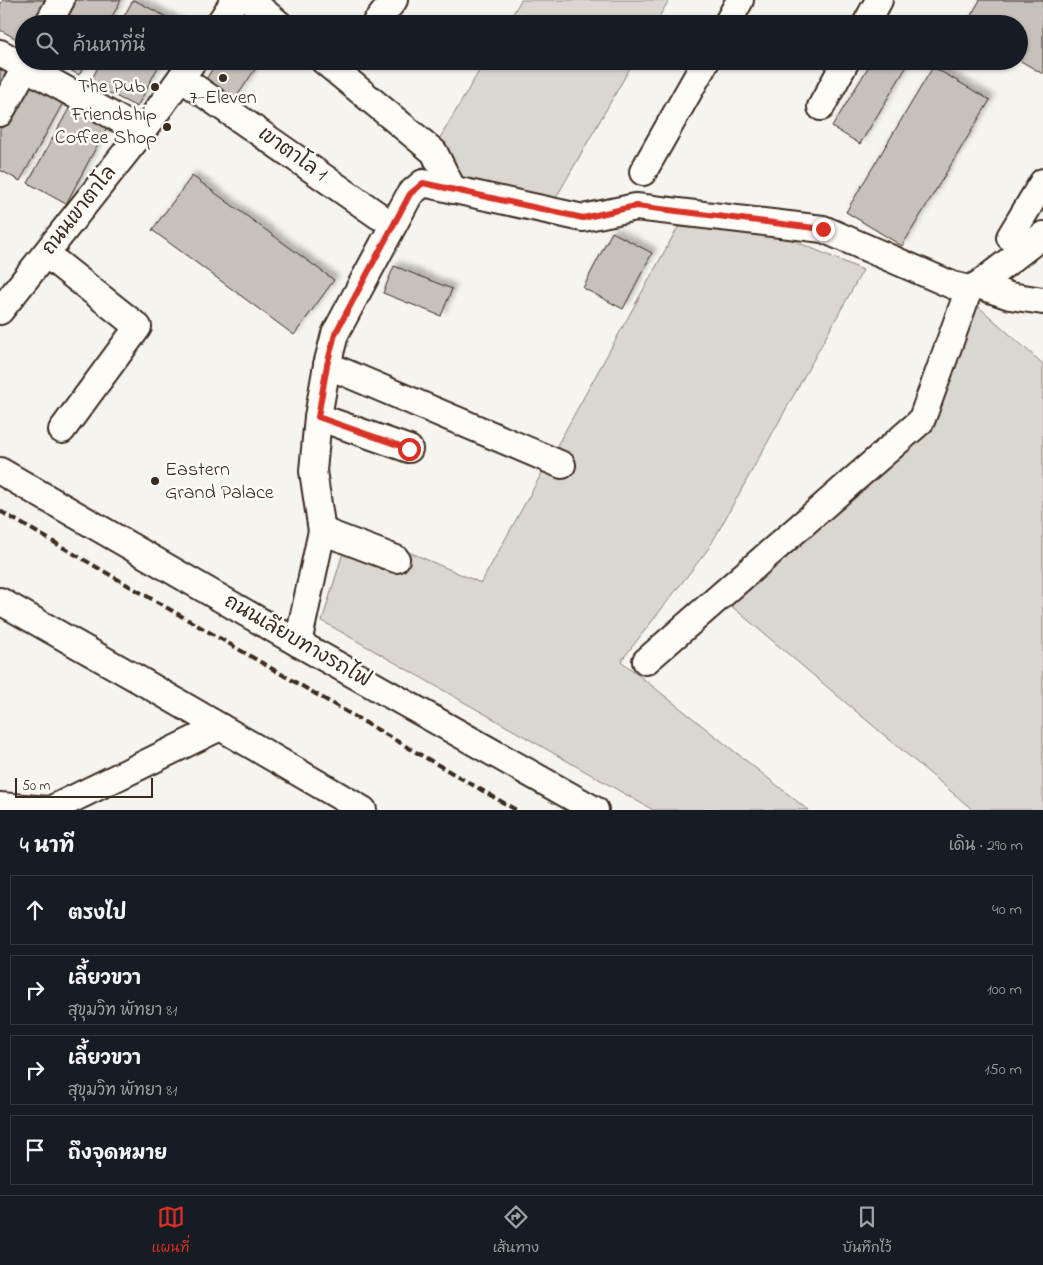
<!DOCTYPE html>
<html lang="th">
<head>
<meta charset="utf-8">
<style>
	:root { --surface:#171b24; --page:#20242c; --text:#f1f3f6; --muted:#9ea1a6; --line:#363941; --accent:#d93025 }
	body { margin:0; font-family:"Indie Flower","Playpen Sans Thai",sans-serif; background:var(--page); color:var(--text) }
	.scale { position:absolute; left:15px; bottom:12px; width:138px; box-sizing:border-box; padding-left:5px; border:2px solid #3b2a1e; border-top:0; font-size:14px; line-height:18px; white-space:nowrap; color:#3b2a1e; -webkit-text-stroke:4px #fdfcf7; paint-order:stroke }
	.stop { position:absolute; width:15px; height:15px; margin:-11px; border:4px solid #d93025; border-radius:50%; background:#fff }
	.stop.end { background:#d93025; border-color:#fff; box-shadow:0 1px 5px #0008 }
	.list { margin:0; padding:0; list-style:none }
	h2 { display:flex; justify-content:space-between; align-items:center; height:65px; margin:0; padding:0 20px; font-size:21px }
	h2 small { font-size:16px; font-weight:400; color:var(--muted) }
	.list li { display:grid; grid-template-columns:32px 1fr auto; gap:15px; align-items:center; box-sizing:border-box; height:70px; margin:0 10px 10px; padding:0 10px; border:1px solid var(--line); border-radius:0px }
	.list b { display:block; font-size:19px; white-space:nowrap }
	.list p { margin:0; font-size:16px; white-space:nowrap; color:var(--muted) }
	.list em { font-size:16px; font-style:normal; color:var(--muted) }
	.icon { flex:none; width:28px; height:28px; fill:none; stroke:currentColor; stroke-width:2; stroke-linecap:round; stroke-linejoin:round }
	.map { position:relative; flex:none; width:1043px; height:810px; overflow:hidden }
	.search { position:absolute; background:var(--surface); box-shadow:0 1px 4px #0004; left:15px; right:15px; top:15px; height:55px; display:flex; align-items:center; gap:12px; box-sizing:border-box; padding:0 18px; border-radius:28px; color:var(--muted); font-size:19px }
	.sheet { height:385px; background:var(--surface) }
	nav { display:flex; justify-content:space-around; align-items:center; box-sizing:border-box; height:70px; border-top:1px solid var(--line); background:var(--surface); font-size:14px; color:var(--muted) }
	nav a { display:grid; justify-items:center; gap:2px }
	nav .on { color:var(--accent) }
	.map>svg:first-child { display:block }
	.green { fill:#dad6d0; stroke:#8a8077 }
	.building { fill:#c7c1bb; stroke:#3b2a1e; filter:url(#shadow) }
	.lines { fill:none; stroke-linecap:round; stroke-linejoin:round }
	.minor-casing { stroke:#3b2a1e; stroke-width:30 }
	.minor { stroke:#fdfcf7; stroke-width:26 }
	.rail { stroke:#3b2a1e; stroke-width:4; stroke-dasharray:8 4; stroke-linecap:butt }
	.route { stroke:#d93025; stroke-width:6 }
	.poi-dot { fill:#3b2a1e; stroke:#fdfcf7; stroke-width:2 }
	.labels { text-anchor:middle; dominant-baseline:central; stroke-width:5; stroke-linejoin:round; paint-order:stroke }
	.poi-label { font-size:20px; fill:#3b2a1e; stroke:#fdfcf7; text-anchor:end }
	.street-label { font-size:20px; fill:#3b2a1e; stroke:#fdfcf7 }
</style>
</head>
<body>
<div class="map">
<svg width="1043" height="810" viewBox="0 0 1043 810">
	<defs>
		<filter id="shadow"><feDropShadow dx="4.5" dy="-4.5" stdDeviation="2.5" flood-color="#0004"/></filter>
	</defs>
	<rect width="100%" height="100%" fill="#f5f4ee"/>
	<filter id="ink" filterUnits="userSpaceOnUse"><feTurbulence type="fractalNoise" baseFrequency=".02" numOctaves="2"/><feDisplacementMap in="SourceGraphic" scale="10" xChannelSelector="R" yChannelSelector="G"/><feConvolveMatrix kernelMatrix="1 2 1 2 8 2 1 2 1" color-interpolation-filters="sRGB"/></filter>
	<g filter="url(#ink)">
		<!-- green -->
		<g class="green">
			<path d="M521,0H669L655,24H507Z"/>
			<path d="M485,61H634L553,203L417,177Z"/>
			<path d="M678,227L783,236L863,270L709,548L621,661L808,810H653L322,621L351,527L481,583Z"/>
			<path d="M971,300L1043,364V810H973L723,599L935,425Z"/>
		</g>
		<!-- building -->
		<g class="building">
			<path d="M3,0H51L39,24H24V43L0,30V5Z"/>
			<path d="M72,0H121L108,24H59Z"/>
			<path d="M133,0H134L180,24H120Z"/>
			<path d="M980,0H1043V74L1019,60V24H966Z"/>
			<path d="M53,61H87L79,75Z"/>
			<path d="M101,61H161L137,107L90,83Z"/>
			<path d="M218,61H247L256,68L233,102L204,82Z"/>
			<path d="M872,61H910L860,144L832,127Z"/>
			<path d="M0,67L11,73L0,94Z"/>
			<path d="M933,67L990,100L902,246L846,212Z"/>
			<path d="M27,80L64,101L20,181L0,170V129Z"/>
			<path d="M72,103L109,123L66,204L28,183Z"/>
			<path d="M192,176L334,280L294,335L152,230Z"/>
			<path d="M612,232L652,253L623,309L583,288Z"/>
			<path d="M394,266L452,289L441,316L383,293Z"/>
		</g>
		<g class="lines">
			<defs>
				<g id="minor">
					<path d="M250,0L279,24"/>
					<path d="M48,24L61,0"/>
					<path d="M219,24L235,0"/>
					<path d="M375,24L394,0"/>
					<path d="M727,24L740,0"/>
					<path d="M866,24L879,0"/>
					<path d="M0,53L142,132"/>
					<path d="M324,61L434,152L453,190"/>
					<path d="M181,78L379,216"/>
					<path d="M821,107L846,61"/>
					<path d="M0,113L29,61"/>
					<path d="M643,172L706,61"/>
					<path d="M1010,237L1043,182"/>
					<path d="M46,254L138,327L62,430"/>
					<path d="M978,285L1010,296L1043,301"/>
					<path d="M0,311L142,132L193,61"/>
					<path d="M327,365L562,465"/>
					<path d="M318,417L409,449"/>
					<path d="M0,471L298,643L595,810"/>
					<path d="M322,531L396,559"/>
					<path d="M0,601L143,682L363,810"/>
					<path d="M298,643L322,531L313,471L318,417L327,365L335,334L410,194L423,183L583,218L636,207L823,229L952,285L969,289L978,285L1043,235"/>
					<path d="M646,661L921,421L923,416L969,289"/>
					<path d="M0,806L48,810"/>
					<path d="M50,810L220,727"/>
				</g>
			</defs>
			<!-- minor casing -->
			<use href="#minor" class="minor-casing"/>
			<!-- minor -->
			<use href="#minor" class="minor"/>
			<!-- rail -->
			<path class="rail" d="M0,511L516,810"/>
		</g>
	</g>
	<g class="lines" filter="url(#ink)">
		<!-- route -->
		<path class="route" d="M409,449L318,417L327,365L335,334L410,194L423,183L583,218L636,206L823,229"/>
	</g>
	<!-- markers -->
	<g class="poi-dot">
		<circle cx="223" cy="78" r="5"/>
		<circle cx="155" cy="87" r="5"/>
		<circle cx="167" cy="127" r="5"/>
		<circle cx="155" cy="481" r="5"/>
	</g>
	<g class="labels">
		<!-- poi labels -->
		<g class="poi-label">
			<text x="145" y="87">The Pub</text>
			<text x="223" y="98" text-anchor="middle">7-Eleven</text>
			<text x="157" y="115">Friendship<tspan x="157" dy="23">Coffee Shop</tspan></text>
			<text x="165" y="470" text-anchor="start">Eastern<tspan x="165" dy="23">Grand Palace</tspan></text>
		</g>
		<!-- street labels -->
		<g class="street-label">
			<text transform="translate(292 155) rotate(35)">เขาตาโล 1</text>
			<text transform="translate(80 211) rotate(-52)">ถนนเขาตาโล</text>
			<text transform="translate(297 642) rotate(30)">ถนนเลียบทางรถไฟ</text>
		</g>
	</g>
</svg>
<div class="scale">50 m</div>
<div class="stop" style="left:409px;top:449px"></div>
<div class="stop end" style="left:823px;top:229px"></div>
<div class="search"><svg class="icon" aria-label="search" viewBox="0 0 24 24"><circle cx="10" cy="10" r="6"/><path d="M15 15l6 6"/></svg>ค้นหาที่นี่</div>
</div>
<section class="sheet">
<h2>4 นาที<small>เดิน · 290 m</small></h2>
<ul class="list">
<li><svg class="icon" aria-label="ahead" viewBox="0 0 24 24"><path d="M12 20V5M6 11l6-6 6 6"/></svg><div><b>ตรงไป</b></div><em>40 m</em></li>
<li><svg class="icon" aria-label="right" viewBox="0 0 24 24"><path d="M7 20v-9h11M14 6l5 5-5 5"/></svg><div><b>เลี้ยวขวา</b><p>สุขุมวิท พัทยา 81</p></div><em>100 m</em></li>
<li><svg class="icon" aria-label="right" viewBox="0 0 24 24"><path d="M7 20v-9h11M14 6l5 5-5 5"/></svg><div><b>เลี้ยวขวา</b><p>สุขุมวิท พัทยา 81</p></div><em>150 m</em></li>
<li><svg class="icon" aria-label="arrive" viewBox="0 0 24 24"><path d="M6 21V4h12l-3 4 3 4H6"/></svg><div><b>ถึงจุดหมาย</b></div></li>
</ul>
</section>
<nav>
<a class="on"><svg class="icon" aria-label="map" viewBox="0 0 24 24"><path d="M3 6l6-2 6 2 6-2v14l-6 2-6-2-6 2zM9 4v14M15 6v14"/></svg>แผนที่</a>
<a><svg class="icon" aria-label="directions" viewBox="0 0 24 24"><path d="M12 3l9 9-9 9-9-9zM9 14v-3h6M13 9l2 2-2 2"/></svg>เส้นทาง</a>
<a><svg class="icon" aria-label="saved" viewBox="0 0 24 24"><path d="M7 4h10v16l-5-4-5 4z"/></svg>บันทึกไว้</a>
</nav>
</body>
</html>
